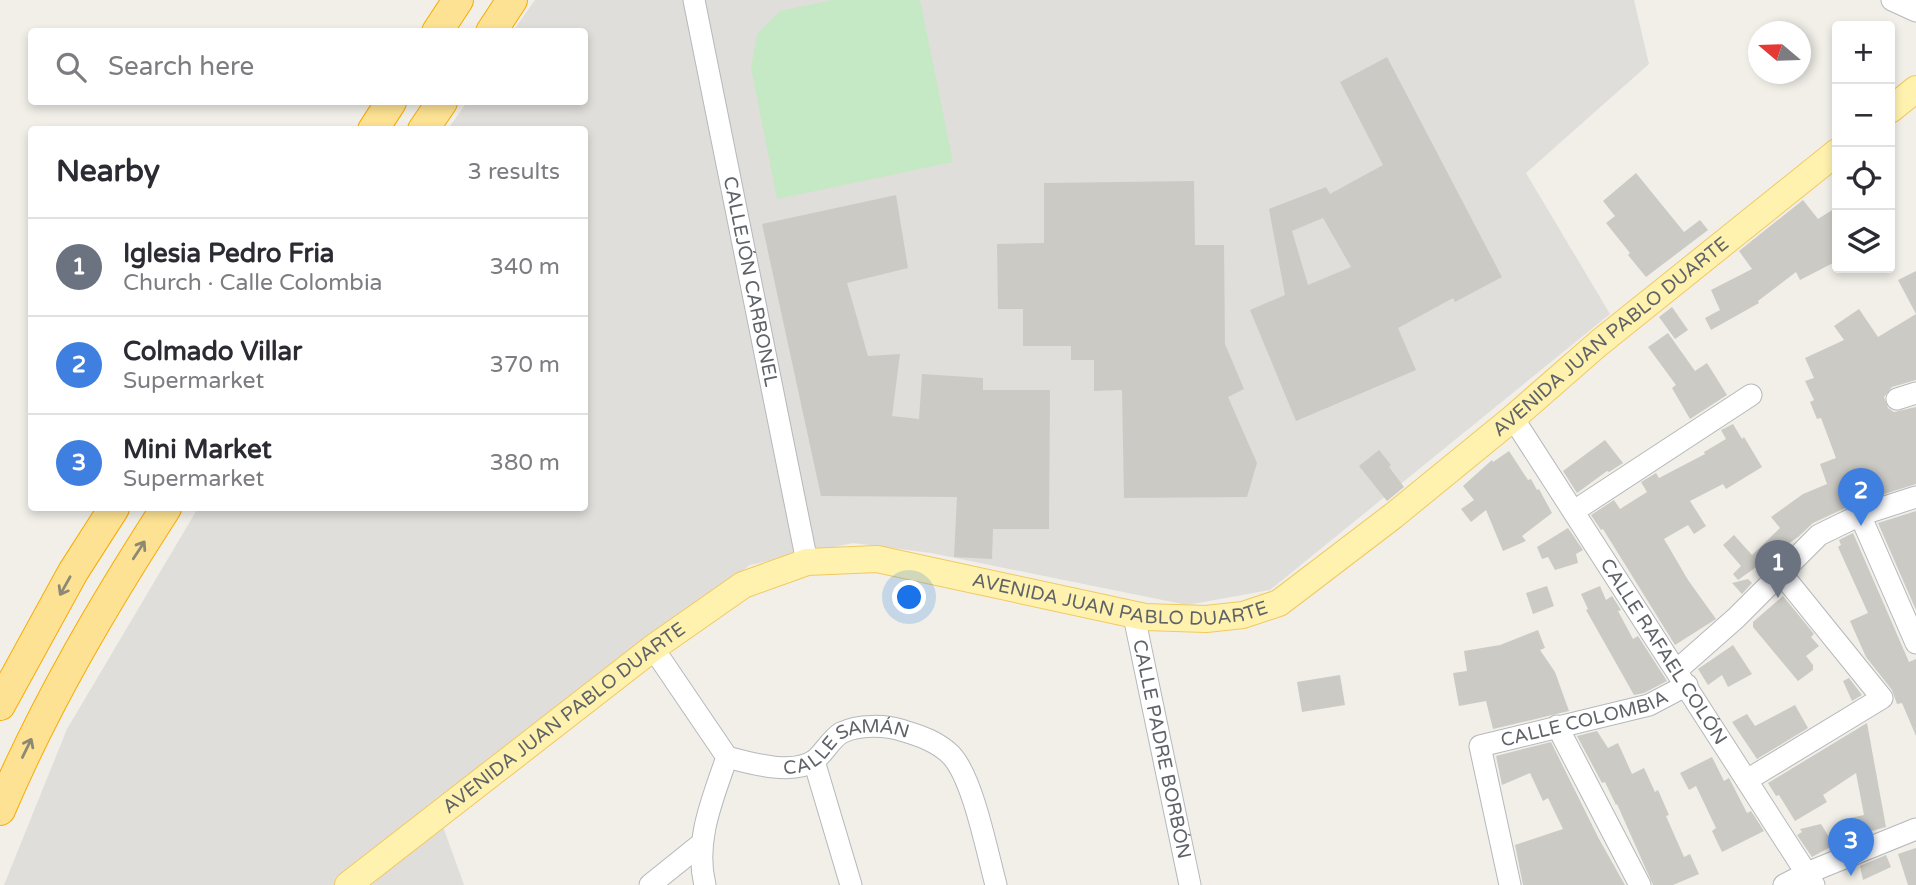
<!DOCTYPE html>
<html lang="en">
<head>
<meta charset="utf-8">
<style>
	:root { --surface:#fff; --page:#f2f2f3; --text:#2b2b33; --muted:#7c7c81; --line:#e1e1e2; --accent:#ea4335 }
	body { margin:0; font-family:"Varela Round",sans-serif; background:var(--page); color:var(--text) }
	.controls { position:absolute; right:21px; top:21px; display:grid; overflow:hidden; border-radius:7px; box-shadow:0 4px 10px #0003 }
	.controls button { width:63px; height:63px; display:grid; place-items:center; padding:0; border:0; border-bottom:2px solid var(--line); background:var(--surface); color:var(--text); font:35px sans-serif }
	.compass { position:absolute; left:1748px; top:21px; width:63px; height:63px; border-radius:50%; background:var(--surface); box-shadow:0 4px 10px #0003; rotate:289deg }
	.you { position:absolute; left:910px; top:598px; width:24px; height:24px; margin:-18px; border:5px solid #fff; border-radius:50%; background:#1a73e8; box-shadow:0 0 0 10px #1a73e833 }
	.badge { display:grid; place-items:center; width:46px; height:46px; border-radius:50%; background:var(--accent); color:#fff; font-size:23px; font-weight:700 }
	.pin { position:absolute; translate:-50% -58px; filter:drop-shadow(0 2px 4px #0008) }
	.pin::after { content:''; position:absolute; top:37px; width:24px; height:21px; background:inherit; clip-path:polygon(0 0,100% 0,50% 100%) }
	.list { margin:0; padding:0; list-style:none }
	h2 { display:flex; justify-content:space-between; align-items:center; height:91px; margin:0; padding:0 28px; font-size:30px }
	h2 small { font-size:23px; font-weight:400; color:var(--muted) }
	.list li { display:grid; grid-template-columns:46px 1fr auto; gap:21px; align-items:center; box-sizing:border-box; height:98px; padding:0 28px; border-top:2px solid var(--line) }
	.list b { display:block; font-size:26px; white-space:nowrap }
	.list p { margin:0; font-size:23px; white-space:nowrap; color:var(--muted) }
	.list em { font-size:23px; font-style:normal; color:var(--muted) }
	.icon { flex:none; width:38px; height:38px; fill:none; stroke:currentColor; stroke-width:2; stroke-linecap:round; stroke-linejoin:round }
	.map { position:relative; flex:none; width:1916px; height:885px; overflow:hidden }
	.search { position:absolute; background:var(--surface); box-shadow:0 4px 10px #0003; left:28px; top:28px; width:560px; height:77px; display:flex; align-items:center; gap:18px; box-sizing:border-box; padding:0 24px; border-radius:7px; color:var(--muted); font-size:26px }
	.panel { position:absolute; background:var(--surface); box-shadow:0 4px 10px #0003; left:28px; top:126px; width:560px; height:385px; border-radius:7px }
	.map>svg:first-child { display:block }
	.industrial { fill:#e0deda }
	.green { fill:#c5e8c5 }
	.building { fill:#cccac5; fill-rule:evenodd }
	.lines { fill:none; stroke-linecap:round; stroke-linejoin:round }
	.minor-casing { stroke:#b5b8bc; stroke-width:23 }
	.major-casing { stroke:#f2c960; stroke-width:28 }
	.highway-casing { stroke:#f9ab00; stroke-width:32 }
	.minor { stroke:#fff; stroke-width:21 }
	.major { stroke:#fff2af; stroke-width:26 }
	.highway { stroke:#fde293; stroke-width:30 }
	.oneway { stroke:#8e8975 }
	.labels { text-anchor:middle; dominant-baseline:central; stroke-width:5; stroke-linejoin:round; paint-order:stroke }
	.street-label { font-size:19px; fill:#5f6368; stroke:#fff }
</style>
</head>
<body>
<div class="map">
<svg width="1916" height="885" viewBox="0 0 1916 885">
	<rect width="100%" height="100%" fill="#f1efe8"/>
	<!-- industrial -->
	<path class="industrial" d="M535,0H1634L1649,64L1526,173L1610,314L1270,590L1187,605L931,553L853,543L750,565L436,807L464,885H4L67,729L198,508H584V130L448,129L467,102H584V32L513,31Z"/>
	<!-- green -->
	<path class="green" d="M833,0H920L953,162L777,199L751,68L757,34L780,11Z"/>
	<!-- building -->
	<g class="building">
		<path d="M1387,57L1502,277L1455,302L1453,298L1398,328L1416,370L1296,421L1250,310L1285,295L1269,209L1326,187L1330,194L1383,165L1340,82ZM1323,218L1351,267L1308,285L1292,231Z"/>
		<path d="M1636,173L1684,232L1700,220L1708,230L1646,277L1628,255L1630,253L1606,223L1615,216L1603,201Z"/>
		<path d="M1194,181L1195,245H1224L1225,344L1244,389L1228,397L1257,463L1247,497L1124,498L1122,390L1094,391V360H1071V346H1023V309H998L997,244L1044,243V183Z"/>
		<path d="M896,195L908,268L847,283L868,356L900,354L892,416L919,419L922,374L983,378V390H1050L1049,529H993L992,559L954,557L957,497L821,496L762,224Z"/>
		<path d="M1803,200L1818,219L1837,207V261L1800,280L1796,272L1758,301L1759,303L1711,330L1705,318L1720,310L1711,290L1752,269L1739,251Z"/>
		<path d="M1916,271V314L1898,280Z"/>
		<path d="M1672,307L1688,330L1675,339L1659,317Z"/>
		<path d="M1859,309L1878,337L1916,314V380L1892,387L1884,397L1888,408L1894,412L1916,407V484L1856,503L1813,523L1798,537L1738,580L1733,574L1741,566L1723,545L1734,535L1752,555L1780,528L1771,517L1803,494L1827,484L1820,464L1836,458L1821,418L1817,419L1810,402L1814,400L1805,381L1814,378L1805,358L1844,340L1834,326Z"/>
		<path d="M1668,333L1695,371L1707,363L1727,395L1690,419L1672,388L1676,385L1648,347Z"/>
		<path d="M1733,424L1742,439L1744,437L1762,467L1726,489L1723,484L1690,501L1706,526L1694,534L1688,525L1664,539L1688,580L1716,619L1675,645L1603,529L1601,530L1591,515L1614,500L1620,509L1647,492L1641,482L1656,473L1659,478L1705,454L1704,452L1726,439L1721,430Z"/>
		<path d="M1605,440L1623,463L1609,472L1607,471L1577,493L1563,471Z"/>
		<path d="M1379,450L1391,465L1389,467L1404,487L1387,501L1359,466Z"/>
		<path d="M1509,451L1528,480L1531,479L1537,490L1539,489L1552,513L1522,536L1526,541L1503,551L1486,510L1471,522L1461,509L1474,500L1463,486L1492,460L1493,462Z"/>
		<path d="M1916,511V610L1878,523Z"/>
		<path d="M1568,528L1583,550L1576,554L1578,563L1555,570L1548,557L1542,559L1537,547Z"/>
		<path d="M1853,533L1909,662L1916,659V736L1902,703L1897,704L1892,690L1866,657L1850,621L1868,613L1838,547L1841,545L1839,540Z"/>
		<path d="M1748,579L1752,583L1742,594L1732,583Z"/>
		<path d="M1547,586L1554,606L1533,614L1526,593Z"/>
		<path d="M1600,586L1606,600L1612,596L1621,610L1618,611L1633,639L1638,636L1667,681L1644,693L1634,695L1586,610L1588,609L1581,594Z"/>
		<path d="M1783,596L1814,634L1811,637L1819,646L1806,656L1813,665V670L1798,681L1753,627V622Z"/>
		<path d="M1538,630L1545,648L1540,650L1555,672L1569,711L1493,729L1486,701L1459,706L1453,673L1467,671L1464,651L1500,645Z"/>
		<path d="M1733,645L1752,674L1728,687L1722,675L1708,685L1698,669Z"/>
		<path d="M1340,675L1345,705L1302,712L1297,682Z"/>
		<path d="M1849,678L1862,695L1852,701L1843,681Z"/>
		<path d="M1795,705L1808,728L1757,759L1732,722L1747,714L1755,726Z"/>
		<path d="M1867,723L1886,827L1854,836L1850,818L1864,815L1856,773L1823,795L1827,802L1795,821L1779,795L1776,796L1768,783Z"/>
		<path d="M1597,731L1608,748L1618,743L1632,774L1644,768L1655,792L1658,790L1669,815L1666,816L1684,857L1690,854L1699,874L1673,885H1653L1617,804L1616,805L1605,782L1602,783L1577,736Z"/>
		<path d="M1551,742L1599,839L1625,885H1523L1515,845L1563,829L1548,798L1543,801L1530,773L1502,785L1496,756Z"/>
		<path d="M1712,757L1724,781L1729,778L1747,813L1751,811L1764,831L1722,852L1712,831L1716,828L1696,786L1689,790L1680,773Z"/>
		<path d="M1821,824L1834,845L1812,857L1797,835L1802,832L1800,829Z"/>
		<path d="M1916,848V885H1908L1898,854Z"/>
		<path d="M1886,855L1891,867L1863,880L1860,866Z"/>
	</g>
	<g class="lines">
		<defs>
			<g id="minor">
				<path id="s1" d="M694,0L807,562"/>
				<path d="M1892,0L1916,11"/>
				<path d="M1897,399L1916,393"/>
				<path id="s2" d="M1513,418L1814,885"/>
				<path d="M1574,511L1751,395"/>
				<path d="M1860,515L1916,643"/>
				<path id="s3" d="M1134,616L1190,885"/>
				<path id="s4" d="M653,648L727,757C750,763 793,776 815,760C824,753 831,739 841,733C859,724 886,725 904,731C921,736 938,742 951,755C973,778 987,852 996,885"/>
				<path d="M1677,670L1736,618L1819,535L1860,515L1916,497"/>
				<path d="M1557,726L1640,885"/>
				<path d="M814,761L851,885"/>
				<path d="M1747,780L1882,698L1781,573"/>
				<path d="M650,885L701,844"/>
				<path d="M705,885C694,841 713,798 727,757"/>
				<path id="s5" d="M1510,885L1480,746L1649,705L1687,685"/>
				<path d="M1784,885L1807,873L1916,829"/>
			</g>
			<g id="major">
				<path d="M1890,110L1916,89"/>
				<path id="s6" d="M348,885L653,648L743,585L807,562L877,559L1145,617L1206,619L1243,615L1279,603L1393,516L1513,418L1599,343L1837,152"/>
			</g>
			<g id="highway">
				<path d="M437,32L458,0"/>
				<path d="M491,32L512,0"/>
				<path d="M373,130L391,102"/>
				<path d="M423,130L442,102"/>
				<path d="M0,705L73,572L114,508"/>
				<path d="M0,810C45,704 104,604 166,508"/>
			</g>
		</defs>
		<!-- minor casing -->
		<use href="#minor" class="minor-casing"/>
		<!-- major casing -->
		<use href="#major" class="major-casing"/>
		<!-- highway casing -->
		<use href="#highway" class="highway-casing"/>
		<!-- minor -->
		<use href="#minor" class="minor"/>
		<!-- major -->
		<use href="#major" class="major"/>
		<!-- highway -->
		<use href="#highway" class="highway"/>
	</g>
	<!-- one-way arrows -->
	<defs><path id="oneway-shaft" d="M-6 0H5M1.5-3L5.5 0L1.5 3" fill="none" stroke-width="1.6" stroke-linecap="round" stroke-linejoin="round" transform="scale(1.75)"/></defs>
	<g class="oneway">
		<use href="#oneway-shaft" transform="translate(139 550) rotate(-57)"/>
		<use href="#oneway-shaft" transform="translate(65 586) rotate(119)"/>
		<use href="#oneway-shaft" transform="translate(27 748) rotate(-64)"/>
	</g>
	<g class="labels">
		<!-- street labels -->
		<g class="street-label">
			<text stroke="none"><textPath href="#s1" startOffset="287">CALLEJÓN CARBONEL</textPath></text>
			<text stroke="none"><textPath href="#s6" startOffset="1470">AVENIDA JUAN PABLO DUARTE</textPath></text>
			<text stroke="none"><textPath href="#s6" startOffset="882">AVENIDA JUAN PABLO DUARTE</textPath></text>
			<text stroke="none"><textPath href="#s2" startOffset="278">CALLE RAFAEL COLÓN</textPath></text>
			<text stroke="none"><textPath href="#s5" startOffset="250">CALLE COLOMBIA</textPath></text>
			<text stroke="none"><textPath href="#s6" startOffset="273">AVENIDA JUAN PABLO DUARTE</textPath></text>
			<text stroke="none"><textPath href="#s4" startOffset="259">CALLE SAMÁN</textPath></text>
			<text stroke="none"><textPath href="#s3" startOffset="136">CALLE PADRE BORBÓN</textPath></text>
		</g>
	</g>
</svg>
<div class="controls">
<button>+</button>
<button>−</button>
<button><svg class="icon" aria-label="locate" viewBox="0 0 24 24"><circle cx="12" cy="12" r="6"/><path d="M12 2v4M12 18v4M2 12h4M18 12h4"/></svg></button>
<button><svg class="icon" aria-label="layers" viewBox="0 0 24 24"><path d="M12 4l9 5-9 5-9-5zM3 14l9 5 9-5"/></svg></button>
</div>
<svg class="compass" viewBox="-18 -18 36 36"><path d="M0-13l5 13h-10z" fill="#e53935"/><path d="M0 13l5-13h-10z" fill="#7c7c81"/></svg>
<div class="you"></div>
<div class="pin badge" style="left:1778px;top:598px;background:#6b7280">1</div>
<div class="pin badge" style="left:1861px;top:526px;background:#3f7fe0">2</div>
<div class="pin badge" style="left:1851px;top:876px;background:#3f7fe0">3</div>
<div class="search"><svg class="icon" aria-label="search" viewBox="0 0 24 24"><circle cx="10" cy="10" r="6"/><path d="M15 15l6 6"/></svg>Search here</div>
<section class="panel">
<h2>Nearby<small>3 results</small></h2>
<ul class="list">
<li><span class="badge" style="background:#6b7280">1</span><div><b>Iglesia Pedro Fria</b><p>Church · Calle Colombia</p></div><em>340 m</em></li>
<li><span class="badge" style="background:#3f7fe0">2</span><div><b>Colmado Villar</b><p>Supermarket</p></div><em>370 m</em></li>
<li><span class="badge" style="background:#3f7fe0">3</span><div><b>Mini Market</b><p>Supermarket</p></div><em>380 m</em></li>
</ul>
</section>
</div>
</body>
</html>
